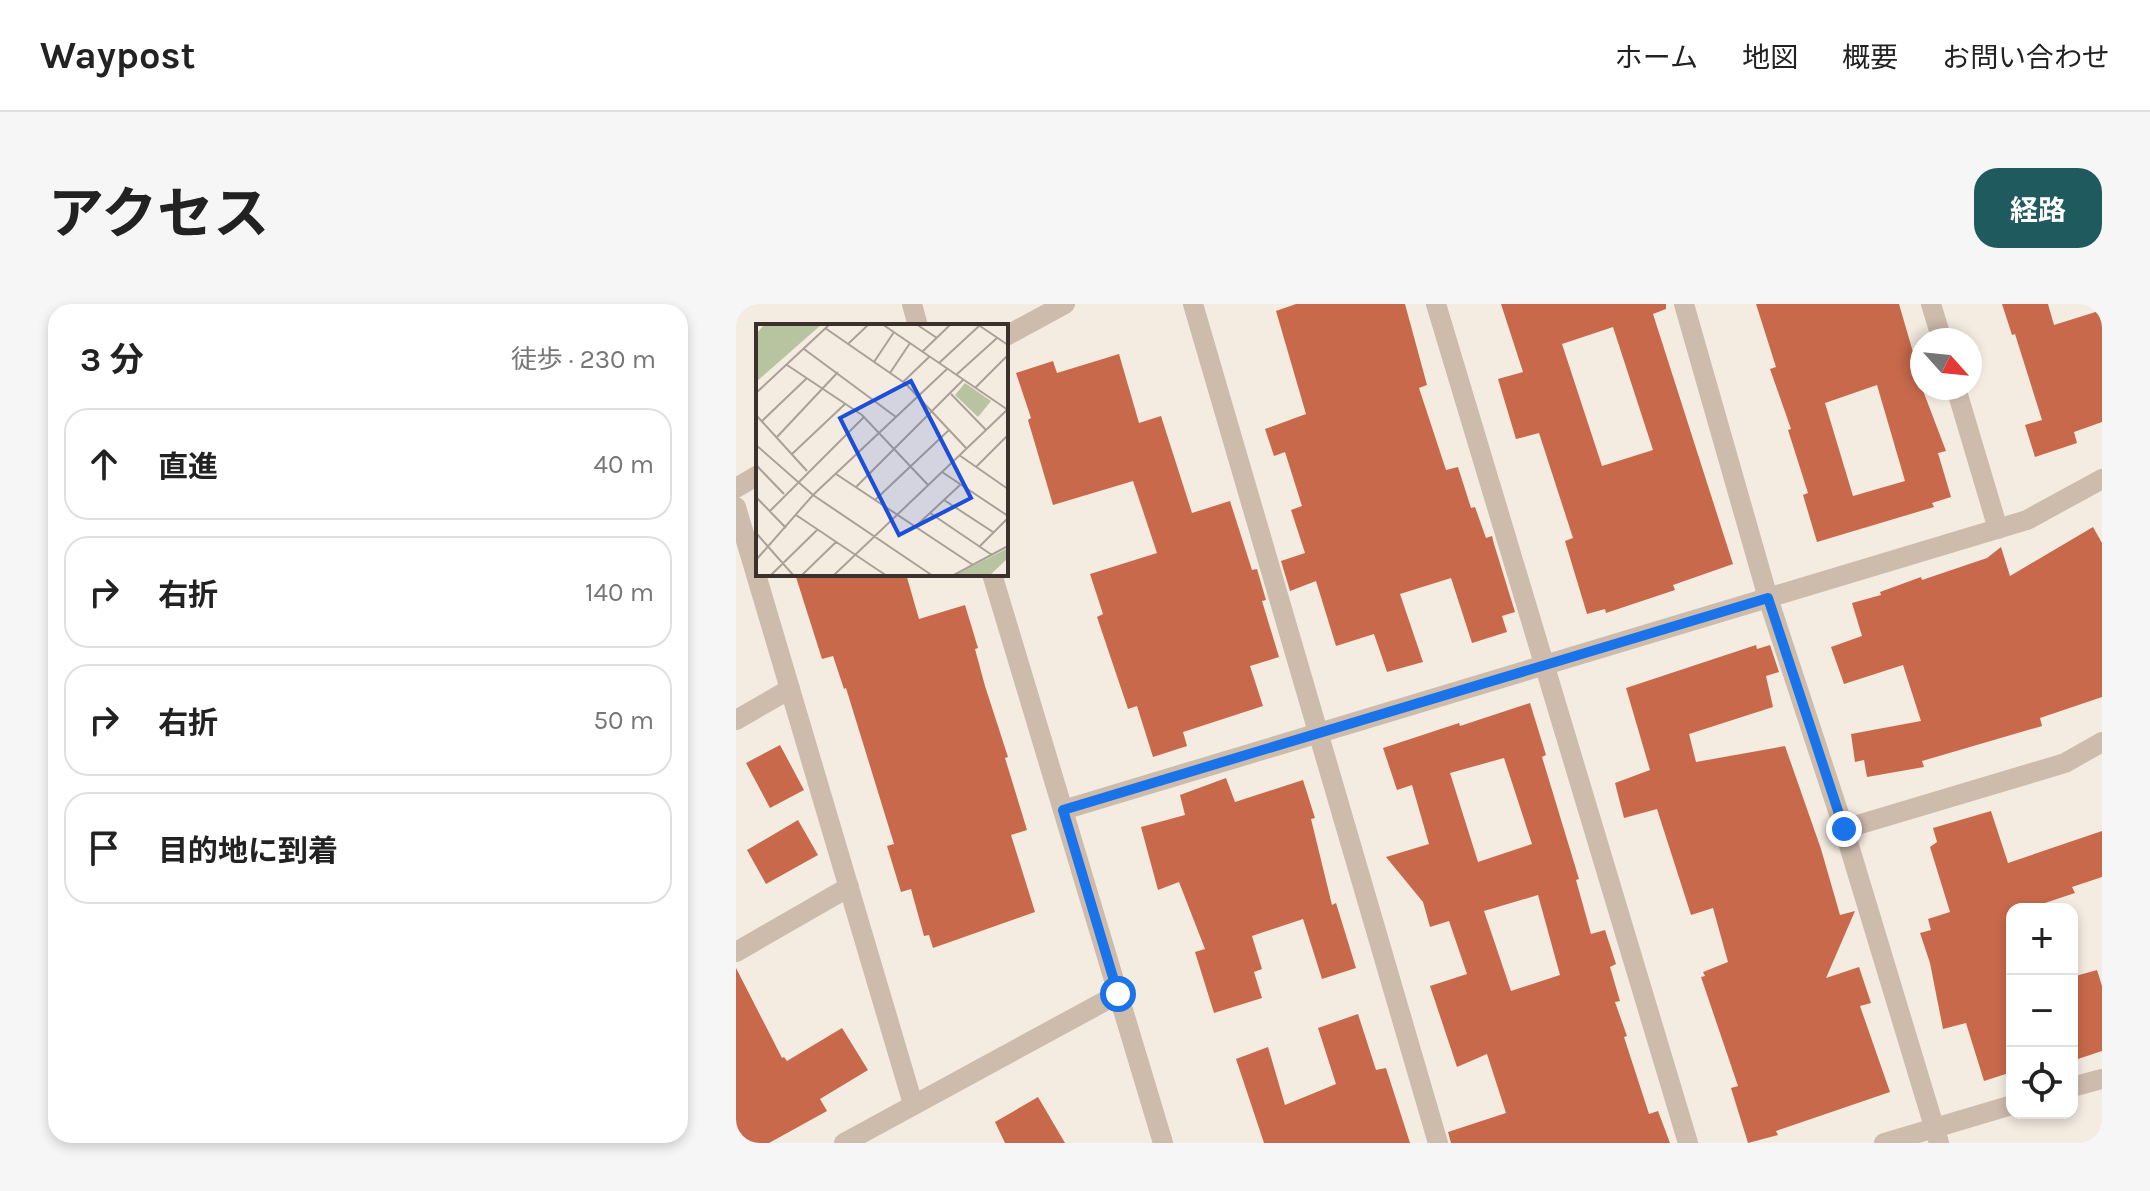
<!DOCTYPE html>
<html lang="ja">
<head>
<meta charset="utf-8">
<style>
	:root { --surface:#fff; --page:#f6f6f6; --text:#222; --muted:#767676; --line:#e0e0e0; --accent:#1f5a5e }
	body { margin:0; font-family:Karla,"Noto Sans JP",sans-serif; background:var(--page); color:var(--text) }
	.controls { position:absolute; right:24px; bottom:24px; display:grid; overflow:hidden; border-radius:16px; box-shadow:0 4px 12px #0003 }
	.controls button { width:72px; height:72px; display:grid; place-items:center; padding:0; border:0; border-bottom:2px solid var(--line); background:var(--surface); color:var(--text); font:40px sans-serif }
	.compass { position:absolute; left:1174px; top:24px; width:72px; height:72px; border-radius:50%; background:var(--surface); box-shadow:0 4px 12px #0003; rotate:117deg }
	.stop { position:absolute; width:24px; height:24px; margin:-18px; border:6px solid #1a73e8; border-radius:50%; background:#fff }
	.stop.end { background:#1a73e8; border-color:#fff; box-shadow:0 2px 8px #0008 }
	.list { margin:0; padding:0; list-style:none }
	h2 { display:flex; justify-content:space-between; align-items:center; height:104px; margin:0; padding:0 32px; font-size:34px }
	h2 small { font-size:26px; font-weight:400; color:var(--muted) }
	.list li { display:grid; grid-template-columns:52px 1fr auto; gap:24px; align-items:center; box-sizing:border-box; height:112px; margin:0 16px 16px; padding:0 16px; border:2px solid var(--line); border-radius:24px }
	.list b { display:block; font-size:30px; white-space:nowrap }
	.list em { font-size:26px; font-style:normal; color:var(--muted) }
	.icon { flex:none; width:44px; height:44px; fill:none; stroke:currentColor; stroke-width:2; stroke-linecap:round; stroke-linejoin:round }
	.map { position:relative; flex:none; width:1366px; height:839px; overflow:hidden; border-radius:24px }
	header { display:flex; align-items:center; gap:48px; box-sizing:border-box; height:112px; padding:0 40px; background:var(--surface); border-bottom:2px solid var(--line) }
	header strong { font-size:38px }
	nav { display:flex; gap:44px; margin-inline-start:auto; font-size:28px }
	.intro { display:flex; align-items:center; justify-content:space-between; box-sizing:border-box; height:192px; padding:0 48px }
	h1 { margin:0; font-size:56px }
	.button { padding:20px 36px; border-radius:24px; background:var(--accent); color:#fff; font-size:28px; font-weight:700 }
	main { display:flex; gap:48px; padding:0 48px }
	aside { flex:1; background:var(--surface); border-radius:24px; box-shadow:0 4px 12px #0003 }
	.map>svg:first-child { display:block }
	.building { fill:#c8694b; fill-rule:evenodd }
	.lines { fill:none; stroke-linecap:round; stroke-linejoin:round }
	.minor { stroke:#cdbbac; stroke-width:20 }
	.route { stroke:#1a73e8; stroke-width:10 }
	.inset-road { fill:none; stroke:#aaa098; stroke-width:2 }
	.view { fill:#1d4ed8; fill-opacity:0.15; stroke:#1d4ed8; stroke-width:4 }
	.inset-edge { fill:none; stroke:#3b302b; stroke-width:4 }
</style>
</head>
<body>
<header>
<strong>Waypost</strong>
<nav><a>ホーム</a><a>地図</a><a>概要</a><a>お問い合わせ</a></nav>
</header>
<div class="intro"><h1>アクセス</h1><a class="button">経路</a></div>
<main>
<aside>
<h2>3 分<small>徒歩 · 230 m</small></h2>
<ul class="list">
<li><svg class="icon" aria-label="ahead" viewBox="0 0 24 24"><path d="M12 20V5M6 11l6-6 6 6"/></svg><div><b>直進</b></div><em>40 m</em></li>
<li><svg class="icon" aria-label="right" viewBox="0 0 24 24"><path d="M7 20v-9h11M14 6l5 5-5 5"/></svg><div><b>右折</b></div><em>140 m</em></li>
<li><svg class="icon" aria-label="right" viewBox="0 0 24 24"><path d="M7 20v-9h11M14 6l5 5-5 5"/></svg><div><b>右折</b></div><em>50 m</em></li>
<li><svg class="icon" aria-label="arrive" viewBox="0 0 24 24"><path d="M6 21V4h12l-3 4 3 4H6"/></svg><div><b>目的地に到着</b></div></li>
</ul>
</aside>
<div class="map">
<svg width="1366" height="839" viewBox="0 0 1366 839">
	<rect width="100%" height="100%" fill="#f4ebe1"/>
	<!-- building -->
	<g class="building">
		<path d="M560,0H669L691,81L683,84L710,166L722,163L735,204L739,203L750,234L756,232L758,240L779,308L766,312L771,328L736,339L715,274L664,290L687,358L651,368L638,330L600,342L580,277L554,287L545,257L569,249L555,206L566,202L549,148L538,152L529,125L570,110L540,7Z"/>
		<path d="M765,0H930V5L917,10L997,260L937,281L939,286L870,309L869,305L851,310L829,237L837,234L803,129L780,135L762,75L787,68ZM877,23L917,146L866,162L826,40Z"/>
		<path d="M1020,0H1163L1179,55L1186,53V84L1210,147L1202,149L1215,193L1196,199L1198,203L1081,238L1067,191L1072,189L1052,126L1055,125L1034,65L1040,63ZM1141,81L1169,177L1117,192L1089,99Z"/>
		<path d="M1266,0H1312L1318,21L1366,6V118L1338,128L1341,139L1299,153L1289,121L1306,116L1279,30L1276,31Z"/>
		<path d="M383,50L403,119L425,112L456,209L494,197L516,266L521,265L530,296L526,297L543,353L514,362L527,402L447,428L451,442L417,453L401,402L392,405L361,313L367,310L354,270L421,249L397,177L317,201L292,116L295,114L280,69L317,57L321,69Z"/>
		<path d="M1357,223L1366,239V393L1304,414L1306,422L1186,457L1188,463L1131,473L1128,456L1119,458L1115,430L1185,417L1167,361L1108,380L1095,343L1126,332L1116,299L1145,291L1144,288L1185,273L1186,276L1251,254L1265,243L1274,272Z"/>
		<path d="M59,270H170L183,315L229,301L242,344L239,345L249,382L272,453L269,454L291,526L275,531L299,608L197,644L193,631L188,632L175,585L165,588L151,542L158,540L110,384L108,385L97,352L86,355Z"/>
		<path d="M1020,341L1021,345L1034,341L1043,368L1030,372L1037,403L953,430L960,458L1049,442L1085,545L1104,611L1119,607L1090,674L1123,663L1135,699L1124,702L1154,788L1040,827L1042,831L1012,839L995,784L1002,782L965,673L969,672L967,668L992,658L977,604L955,611L921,505L888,514L879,479L914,466L890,384Z"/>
		<path d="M794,399L810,451L806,453L843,575L840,576L855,630L869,626L880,660L874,663L884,697L879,698L891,732L888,733L913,810L922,807L934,839H715L712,828L770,809L751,750L721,763L694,682L731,670L713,617L694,623L687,598L650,553L693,540L676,481L661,486L647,444L723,419L724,422ZM768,454L796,540L742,558L714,469ZM802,591L824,671L775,687L748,607Z"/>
		<path d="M44,441L68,486L34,504L10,459Z"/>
		<path d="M490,474L499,498L567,476L579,514L575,515L596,601L600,599L620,664L586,675L567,615L516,632L526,665L518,668L526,694L478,709L459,648L469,645L443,578L422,586L405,523L449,511L444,491Z"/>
		<path d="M1255,507L1272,559L1366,527V573L1336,583L1339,589L1291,605H1276V768L1248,777L1230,719L1207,725L1194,659L1184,629L1195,626L1192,615L1214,608L1194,543L1201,538L1197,524Z"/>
		<path d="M62,516L82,551L30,580L11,546Z"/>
		<path d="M0,664L46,754L48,753L51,757L106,724L132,766L84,795L91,807L33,839H0Z"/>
		<path d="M1361,666L1366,682V747L1342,755L1336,738V673Z"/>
		<path d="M622,710L640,766L650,764L674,839H528L500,755L532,743L549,801L600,780L582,724Z"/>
		<path d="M302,793L329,839H269L259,818Z"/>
	</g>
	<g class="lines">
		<!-- minor -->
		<g class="minor">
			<path d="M176,0L182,22"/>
			<path d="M457,0L702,839"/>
			<path d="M700,0L952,839"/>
			<path d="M948,0L1032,294L1108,525L1203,839"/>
			<path d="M1195,0L1206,36"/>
			<path d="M270,32L329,0"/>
			<path d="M1220,84L1262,225"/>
			<path d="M0,184L22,171"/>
			<path d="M0,203L177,800"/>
			<path d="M256,270L427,839"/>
			<path d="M0,416L54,385"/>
			<path d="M327,506L1291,216L1366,175"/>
			<path d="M1108,525L1329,459L1366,438"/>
			<path d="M0,648L113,583"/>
			<path d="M1336,783L1366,775"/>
			<path d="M108,839L382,690"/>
			<path d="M1148,839L1276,801"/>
		</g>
	</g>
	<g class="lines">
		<!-- route -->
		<path class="route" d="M382,690L327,506L1032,294L1108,525"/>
	</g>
	<!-- overview -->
	<g transform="translate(20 20)">
		<rect width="252" height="252" fill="#f4ebe1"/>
		<path d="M9,0H66L0,58V10ZM209,59L235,77L222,93L199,71ZM252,224V234L233,252H198Z" fill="#b8c4a0"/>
		<path class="inset-road" d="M126,0L252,86M160,0L181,14M221,0L252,21M69,4L150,60L210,124M92,20L113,0M48,25L140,93M166,28L195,0M118,38L138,8M183,39L223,2M31,41L106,91L172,161M134,49L154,19M200,51L241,14M147,58L173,33M219,64L252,31M0,69L74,0M195,70L230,106M0,91L51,147M6,97L51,54M21,113L82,48M0,121L57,171L177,252M36,130L89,80M203,131L252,165M0,141L28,170M220,143L252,111M186,148L252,192M80,150L217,241M100,163L207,56M0,173L30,204M119,176L193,106M188,176L237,208M14,187L108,93M174,189L236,231M40,191L131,252M159,203L204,161M0,209L38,252M224,222L252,194M0,236L57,171L191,45M14,252L61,206M45,252L80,218M77,252L252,85M196,252L252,222"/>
		<path class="view" d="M155,57L215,174L143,211L84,94Z"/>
		<rect width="252" height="252" class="inset-edge"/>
	</g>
</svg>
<div class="controls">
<button>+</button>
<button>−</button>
<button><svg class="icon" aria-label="locate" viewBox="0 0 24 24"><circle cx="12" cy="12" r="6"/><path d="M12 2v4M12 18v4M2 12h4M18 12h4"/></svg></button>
</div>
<svg class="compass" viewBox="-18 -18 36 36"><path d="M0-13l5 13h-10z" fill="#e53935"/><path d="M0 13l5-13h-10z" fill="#767676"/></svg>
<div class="stop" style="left:382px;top:690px"></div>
<div class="stop end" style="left:1108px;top:525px"></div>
</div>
</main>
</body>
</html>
